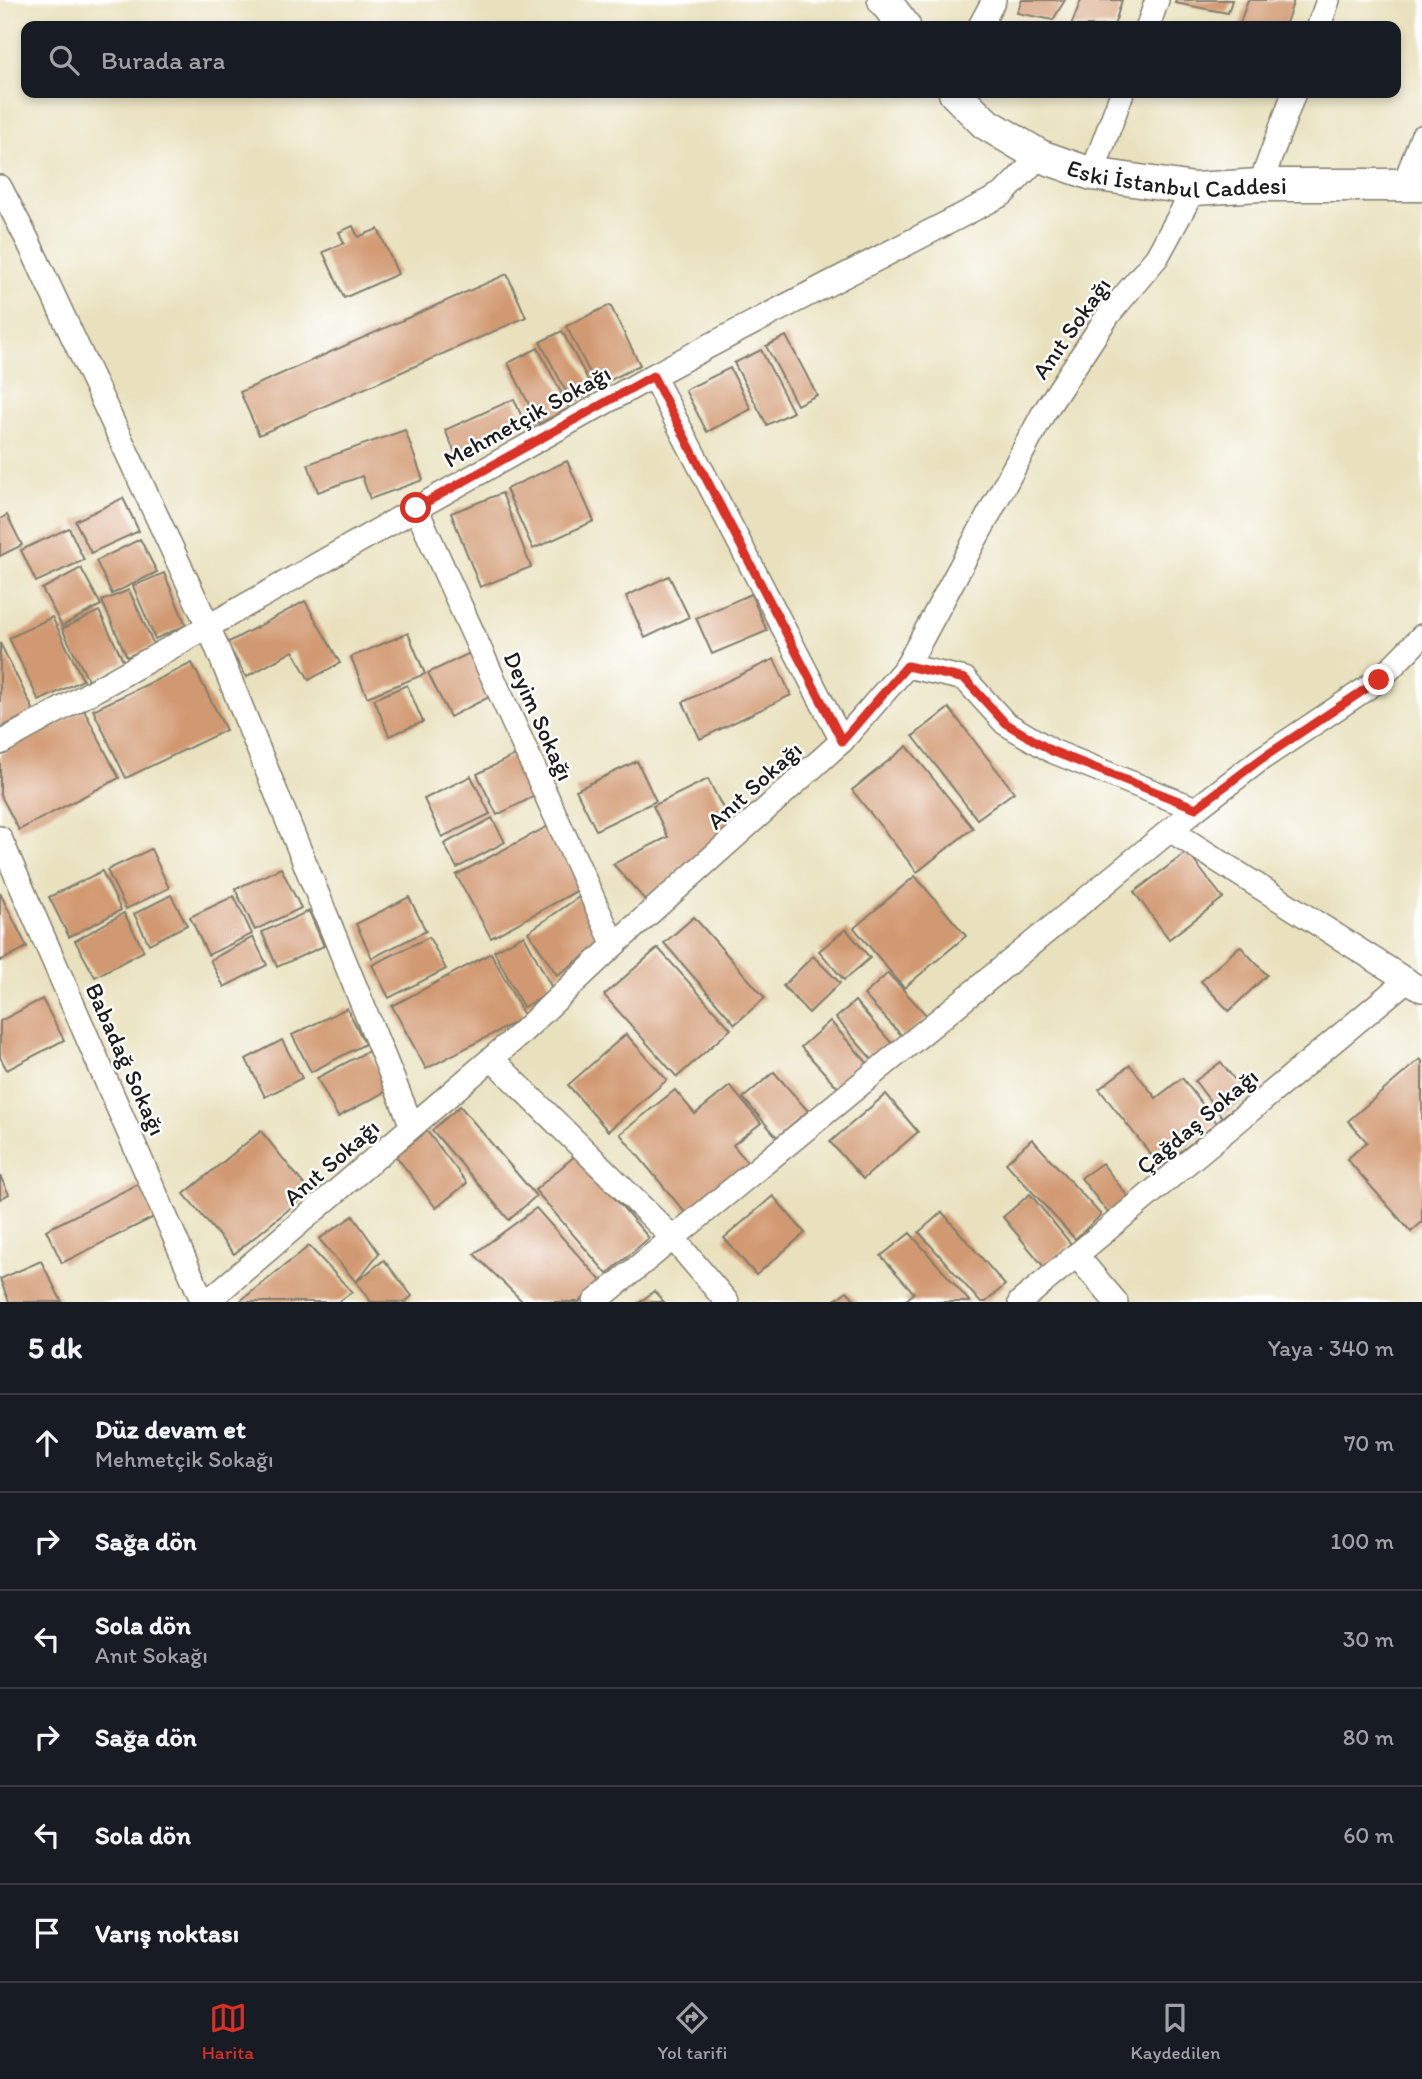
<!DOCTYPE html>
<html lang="tr">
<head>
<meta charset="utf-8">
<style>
	:root { --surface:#171b24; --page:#20242c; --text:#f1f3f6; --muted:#9ea1a6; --line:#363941; --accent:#d93025 }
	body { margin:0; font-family:Itim,sans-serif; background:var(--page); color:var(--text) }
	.stop { position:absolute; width:21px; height:21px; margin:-16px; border:5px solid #d93025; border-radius:50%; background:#fff }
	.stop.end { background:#d93025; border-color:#fff; box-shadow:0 2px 7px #0008 }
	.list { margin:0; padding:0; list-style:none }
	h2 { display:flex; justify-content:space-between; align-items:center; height:91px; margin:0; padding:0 28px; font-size:30px }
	h2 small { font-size:23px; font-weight:400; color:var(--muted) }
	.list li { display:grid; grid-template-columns:46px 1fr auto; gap:21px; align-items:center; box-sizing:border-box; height:98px; padding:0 28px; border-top:2px solid var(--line) }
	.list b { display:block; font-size:26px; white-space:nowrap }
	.list p { margin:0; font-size:23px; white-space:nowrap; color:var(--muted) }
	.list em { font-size:23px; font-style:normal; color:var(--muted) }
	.icon { flex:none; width:38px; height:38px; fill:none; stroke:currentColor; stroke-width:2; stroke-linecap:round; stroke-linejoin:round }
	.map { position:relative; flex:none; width:1422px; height:1302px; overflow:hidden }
	.search { position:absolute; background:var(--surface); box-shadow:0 4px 10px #0003; left:21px; right:21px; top:21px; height:77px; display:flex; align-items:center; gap:18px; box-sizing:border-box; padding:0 24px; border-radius:14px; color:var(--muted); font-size:26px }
	.sheet { height:679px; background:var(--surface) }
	nav { display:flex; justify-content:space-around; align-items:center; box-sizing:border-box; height:98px; border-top:2px solid var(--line); background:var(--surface); font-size:19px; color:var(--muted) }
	nav a { display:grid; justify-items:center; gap:4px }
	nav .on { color:var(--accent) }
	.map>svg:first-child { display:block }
	.building { fill:#d19971 }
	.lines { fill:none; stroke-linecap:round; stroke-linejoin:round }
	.street-casing { stroke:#827e6d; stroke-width:26 }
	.secondary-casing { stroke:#827e6d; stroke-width:35 }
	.street { stroke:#fff; stroke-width:23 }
	.secondary { stroke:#fff; stroke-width:32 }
	.route { stroke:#d93025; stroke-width:9 }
	.labels { text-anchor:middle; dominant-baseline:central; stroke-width:5; stroke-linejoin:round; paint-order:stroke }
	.street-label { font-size:24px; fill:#1c1c1c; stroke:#fff }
</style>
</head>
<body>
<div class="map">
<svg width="1422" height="1302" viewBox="0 0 1422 1302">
	<rect width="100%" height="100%" fill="#fff"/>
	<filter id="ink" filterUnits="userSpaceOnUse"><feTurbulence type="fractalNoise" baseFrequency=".0143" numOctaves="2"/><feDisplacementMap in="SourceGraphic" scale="14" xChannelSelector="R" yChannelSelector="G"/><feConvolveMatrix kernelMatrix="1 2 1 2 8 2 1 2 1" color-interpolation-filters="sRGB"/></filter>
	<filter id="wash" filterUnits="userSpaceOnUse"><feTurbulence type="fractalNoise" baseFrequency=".00686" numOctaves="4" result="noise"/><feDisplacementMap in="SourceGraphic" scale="28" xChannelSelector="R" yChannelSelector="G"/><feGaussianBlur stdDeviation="1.57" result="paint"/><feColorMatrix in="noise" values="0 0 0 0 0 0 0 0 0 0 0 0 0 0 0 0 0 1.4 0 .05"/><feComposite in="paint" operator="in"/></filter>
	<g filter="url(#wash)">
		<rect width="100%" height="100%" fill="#e9e1be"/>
		<g id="blocks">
			<!-- building -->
			<g class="building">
				<path d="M1022,0H1065L1053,20L1017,13Z"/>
				<path d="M1081,0H1122L1114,26H1071Z"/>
				<path d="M1176,0H1232L1228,13L1175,3Z"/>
				<path d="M1248,0H1294L1285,26H1239Z"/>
				<path d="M353,226L358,237L378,229L398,274L344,298L323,252L344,243L339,232Z"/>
				<path d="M507,274L526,317L259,435L240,392Z"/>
				<path d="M610,305L640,365L597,387L566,326Z"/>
				<path d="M562,331L594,391L572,403L540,342Z"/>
				<path d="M786,336L817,395L797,405L766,346Z"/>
				<path d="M538,348L569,408L539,424L508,363Z"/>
				<path d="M761,350L793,412L767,425L734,363Z"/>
				<path d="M730,368L751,409L707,432L685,390Z"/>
				<path d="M514,399L525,424L456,455L445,430Z"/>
				<path d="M405,430L423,480L370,499L362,476L318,492L308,464Z"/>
				<path d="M567,461L594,521L533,549L506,489Z"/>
				<path d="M502,493L531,567L480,587L451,513Z"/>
				<path d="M123,498L139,531L91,553L75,521Z"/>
				<path d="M7,515L22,545L0,556V519Z"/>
				<path d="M69,528L84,560L36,582L21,550Z"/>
				<path d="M140,539L157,572L112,594L96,561Z"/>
				<path d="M81,568L101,605L62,626L42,589Z"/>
				<path d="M164,573L186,625L155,639L133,586Z"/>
				<path d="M669,576L689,617L645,638L626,596Z"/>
				<path d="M129,590L154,645L127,657L102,601Z"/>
				<path d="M751,594L767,631L712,654L696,618Z"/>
				<path d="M305,601L340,663L309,680L293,651L246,677L227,643Z"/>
				<path d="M99,611L124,662L88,680L62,629Z"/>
				<path d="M52,617L83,680L39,701L9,638Z"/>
				<path d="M408,633L425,674L367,697L351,657Z"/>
				<path d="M0,643L34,711L0,728Z"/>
				<path d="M472,652L493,695L450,717L428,673Z"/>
				<path d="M774,659L791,695L700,739L683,702Z"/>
				<path d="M192,663L226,730L126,778L93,710Z"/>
				<path d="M407,685L423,722L389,736L374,699Z"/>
				<path d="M949,708L1014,792L977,819L913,736Z"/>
				<path d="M84,710L119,778L19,830L0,794V754Z"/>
				<path d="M907,746L973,828L917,872L852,790Z"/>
				<path d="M519,753L539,794L497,815L477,774Z"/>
				<path d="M637,761L656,801L596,830L576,790Z"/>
				<path d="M471,776L490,814L442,837L424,799Z"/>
				<path d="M708,779L732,826L646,901L613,864L668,837L653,806Z"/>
				<path d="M492,818L505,842L457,868L444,844Z"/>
				<path d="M548,826L582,888L491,938L456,875Z"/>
				<path d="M151,849L169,888L126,909L107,870Z"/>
				<path d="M1187,852L1223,898L1169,939L1134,892Z"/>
				<path d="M281,868L301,908L255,930L235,889Z"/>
				<path d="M102,871L121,910L69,937L49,897Z"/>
				<path d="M915,876L966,936L904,988L854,928Z"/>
				<path d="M0,893L27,947L0,961Z"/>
				<path d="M171,895L187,925L149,944L134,914Z"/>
				<path d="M234,896L252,934L208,955L190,917Z"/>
				<path d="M409,897L426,931L372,958L356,924Z"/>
				<path d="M579,897L609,939L557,975L528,932Z"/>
				<path d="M309,911L324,946L277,967L262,932Z"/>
				<path d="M124,913L144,951L95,977L75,941Z"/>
				<path d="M694,917L765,998L735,1024L664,943Z"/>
				<path d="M846,929L870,958L844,980L819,951Z"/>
				<path d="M524,935L554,992L523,1007L494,951Z"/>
				<path d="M253,937L267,965L224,987L210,960Z"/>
				<path d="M429,937L446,969L389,998L372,965Z"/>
				<path d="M1240,946L1267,975L1229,1011L1201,981Z"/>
				<path d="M658,948L731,1029L677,1077L604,995Z"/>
				<path d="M491,953L525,1017L426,1069L392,1006Z"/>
				<path d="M813,956L840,983L809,1013L783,986Z"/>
				<path d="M888,973L928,1017L904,1038L864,995Z"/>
				<path d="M42,999L64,1040L7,1070L0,1057V1021Z"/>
				<path d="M855,1001L894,1046L875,1063L836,1018Z"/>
				<path d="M347,1008L365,1044L311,1072L292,1035Z"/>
				<path d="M830,1021L870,1066L841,1091L801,1047Z"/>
				<path d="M626,1034L667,1080L608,1131L568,1085Z"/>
				<path d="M282,1040L302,1078L265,1097L246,1059Z"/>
				<path d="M368,1051L389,1090L338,1117L317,1078Z"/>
				<path d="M1420,1059L1422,1061V1222L1411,1232L1347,1159L1367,1142L1348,1121Z"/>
				<path d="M1221,1062L1248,1097L1222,1117L1195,1081Z"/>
				<path d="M1130,1065L1156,1098L1182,1078L1217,1123L1161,1167L1099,1089Z"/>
				<path d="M774,1072L808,1111L777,1137L743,1098Z"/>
				<path d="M730,1086L761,1123L733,1145L754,1170L692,1221L620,1134L675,1090L695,1114Z"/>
				<path d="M886,1094L918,1132L863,1179L830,1142Z"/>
				<path d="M460,1106L536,1196L509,1220L432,1130Z"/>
				<path d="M261,1131L310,1192L234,1254L184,1194Z"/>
				<path d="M427,1131L467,1183L436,1208L396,1156Z"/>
				<path d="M1032,1139L1101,1215L1075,1239L1006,1163Z"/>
				<path d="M577,1154L649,1238L607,1274L535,1190Z"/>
				<path d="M1102,1163L1129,1198L1109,1214L1081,1178Z"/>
				<path d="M0,1176L9,1194L0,1199Z"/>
				<path d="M138,1184L154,1217L62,1263L46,1230Z"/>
				<path d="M1030,1194L1071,1244L1044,1267L1003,1217Z"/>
				<path d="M773,1196L805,1233L756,1275L724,1238Z"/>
				<path d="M536,1208L602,1282L579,1302H523L474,1254Z"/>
				<path d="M942,1212L1005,1285L986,1302H980L919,1232Z"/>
				<path d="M353,1216L379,1253L356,1282L319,1239Z"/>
				<path d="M910,1233L970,1302H904L914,1293L881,1256Z"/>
				<path d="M309,1246L352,1292L338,1302H239Z"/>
				<path d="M384,1260L412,1296L405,1302H371L356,1282Z"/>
				<path d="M41,1261L62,1302H9L0,1279Z"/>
				<path d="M654,1291L664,1302H640Z"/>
				<path d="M847,1291L857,1302H832Z"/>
			</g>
		</g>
	</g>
	<g filter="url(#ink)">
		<use href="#blocks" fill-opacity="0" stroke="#827e6d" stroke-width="2"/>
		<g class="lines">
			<defs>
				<g id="street">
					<path d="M980,26L994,0"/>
					<path d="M1148,26L1157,0"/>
					<path d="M1319,26L1328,0"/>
					<path d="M1092,174L1122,93"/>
					<path d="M1260,185L1294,93"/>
					<path d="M1404,185L1422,137"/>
					<path d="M0,187L28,241L209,628L412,1126"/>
					<path d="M653,376L842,741"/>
					<path d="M416,508L614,945"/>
					<path d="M907,666L965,679L1005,723L1052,751L1196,809"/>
					<path d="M0,743C218,623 433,497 651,377C767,314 886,255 1003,194L1040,156"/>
					<path d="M1170,830L1422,990"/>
					<path d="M0,838L203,1302"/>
					<path d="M492,1059L673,1238L727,1302"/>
					<path d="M1076,1255L1116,1302"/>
					<path d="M207,1302L519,1035L614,945L842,741L907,666L1043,414L1109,314L1157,257L1194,189"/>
					<path d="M595,1302L1196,809L1261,759L1379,680L1422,636"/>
					<path d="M1020,1302L1407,980"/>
				</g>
				<g id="secondary">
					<path d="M884,0L904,26"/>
					<path id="s1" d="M955,93L985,123L1040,156L1092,174L1194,189L1260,185H1422"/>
				</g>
			</defs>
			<!-- street casing -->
			<use href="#street" class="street-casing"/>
			<!-- secondary casing -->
			<use href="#secondary" class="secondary-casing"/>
			<!-- street -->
			<use href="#street" class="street"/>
			<!-- secondary -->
			<use href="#secondary" class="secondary"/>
		</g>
	</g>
	<g class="lines" filter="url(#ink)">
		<!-- route -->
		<path class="route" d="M416,508L653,376L842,741L907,666L965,679L1005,723L1052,751L1196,808L1261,759L1379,680"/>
	</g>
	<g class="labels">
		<!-- street labels -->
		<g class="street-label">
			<text stroke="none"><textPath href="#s1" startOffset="247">Eski İstanbul Caddesi</textPath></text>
			<text transform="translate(1071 328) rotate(-55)">Anıt Sokağı</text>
			<text transform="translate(527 416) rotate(-29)">Mehmetçik Sokağı</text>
			<text transform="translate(539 716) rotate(66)">Deyim Sokağı</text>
			<text transform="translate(754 785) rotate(-42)">Anıt Sokağı</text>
			<text transform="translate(126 1059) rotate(66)">Babadağ Sokağı</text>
			<text transform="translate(1197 1121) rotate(-40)">Çağdaş Sokağı</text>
			<text transform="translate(331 1162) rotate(-41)">Anıt Sokağı</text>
		</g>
	</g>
</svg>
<div class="stop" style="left:416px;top:508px"></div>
<div class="stop end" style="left:1379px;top:680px"></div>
<div class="search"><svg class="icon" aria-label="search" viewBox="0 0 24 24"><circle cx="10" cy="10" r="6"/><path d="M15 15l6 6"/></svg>Burada ara</div>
</div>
<section class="sheet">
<h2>5 dk<small>Yaya · 340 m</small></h2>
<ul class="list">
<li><svg class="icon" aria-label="ahead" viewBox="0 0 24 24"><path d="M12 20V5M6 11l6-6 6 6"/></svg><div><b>Düz devam et</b><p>Mehmetçik Sokağı</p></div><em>70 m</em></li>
<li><svg class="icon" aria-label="right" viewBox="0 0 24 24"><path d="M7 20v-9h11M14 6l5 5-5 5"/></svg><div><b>Sağa dön</b></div><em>100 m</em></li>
<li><svg class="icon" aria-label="left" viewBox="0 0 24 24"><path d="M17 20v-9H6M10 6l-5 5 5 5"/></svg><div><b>Sola dön</b><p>Anıt Sokağı</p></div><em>30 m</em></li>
<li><svg class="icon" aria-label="right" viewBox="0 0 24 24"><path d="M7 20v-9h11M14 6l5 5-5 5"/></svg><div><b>Sağa dön</b></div><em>80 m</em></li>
<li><svg class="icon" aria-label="left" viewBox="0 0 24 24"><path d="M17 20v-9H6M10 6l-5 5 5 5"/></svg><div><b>Sola dön</b></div><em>60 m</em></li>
<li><svg class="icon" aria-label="arrive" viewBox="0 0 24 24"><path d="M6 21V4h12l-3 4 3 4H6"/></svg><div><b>Varış noktası</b></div></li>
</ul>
</section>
<nav>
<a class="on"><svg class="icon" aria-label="map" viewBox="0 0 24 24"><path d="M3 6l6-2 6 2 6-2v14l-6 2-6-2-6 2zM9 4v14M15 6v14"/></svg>Harita</a>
<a><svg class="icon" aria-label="directions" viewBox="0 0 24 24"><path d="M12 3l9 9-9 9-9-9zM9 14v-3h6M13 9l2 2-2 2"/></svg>Yol tarifi</a>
<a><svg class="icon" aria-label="saved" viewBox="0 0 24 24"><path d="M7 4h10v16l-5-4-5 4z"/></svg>Kaydedilen</a>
</nav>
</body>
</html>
